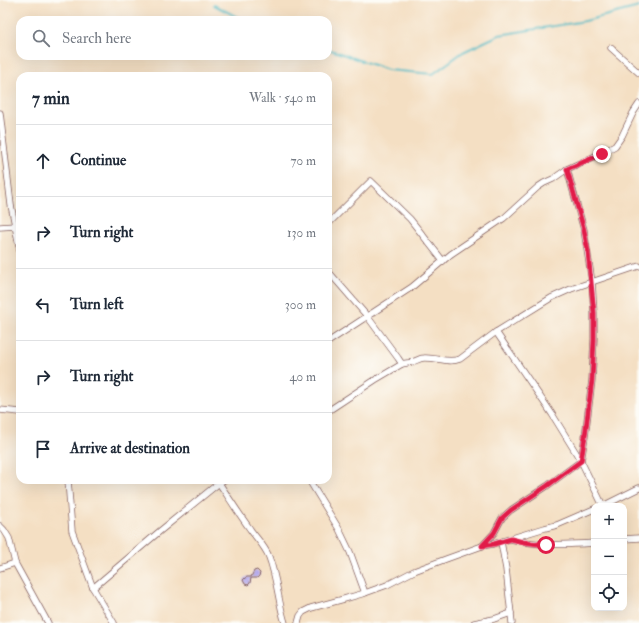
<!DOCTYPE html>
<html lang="en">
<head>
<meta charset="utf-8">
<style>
	:root { --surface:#fff; --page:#f2f2f3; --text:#1f2937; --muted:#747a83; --line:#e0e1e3 }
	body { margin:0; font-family:"IM FELL Double Pica",serif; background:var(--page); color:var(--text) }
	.controls { position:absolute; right:12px; bottom:12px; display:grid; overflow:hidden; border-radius:8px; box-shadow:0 4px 16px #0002 }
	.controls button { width:36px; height:36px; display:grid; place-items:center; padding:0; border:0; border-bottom:1px solid var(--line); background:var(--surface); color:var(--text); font:20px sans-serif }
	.stop { position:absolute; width:12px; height:12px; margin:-9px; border:3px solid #e11d48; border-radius:50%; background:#fff }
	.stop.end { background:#e11d48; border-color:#fff; box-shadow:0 1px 4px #0008 }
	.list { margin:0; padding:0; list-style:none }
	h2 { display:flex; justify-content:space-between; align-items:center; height:52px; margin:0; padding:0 16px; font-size:17px }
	h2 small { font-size:13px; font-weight:400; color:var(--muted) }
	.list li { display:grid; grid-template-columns:26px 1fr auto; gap:12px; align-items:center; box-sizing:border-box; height:72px; padding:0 16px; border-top:1px solid var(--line) }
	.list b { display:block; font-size:15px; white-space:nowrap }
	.list em { font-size:13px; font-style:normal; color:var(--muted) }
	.icon { flex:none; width:22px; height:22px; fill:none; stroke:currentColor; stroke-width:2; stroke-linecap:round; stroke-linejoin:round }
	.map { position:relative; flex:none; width:639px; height:623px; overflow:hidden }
	.search { position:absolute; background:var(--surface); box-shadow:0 4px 16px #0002; left:16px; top:16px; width:316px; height:44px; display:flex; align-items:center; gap:10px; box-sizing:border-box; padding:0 14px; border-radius:12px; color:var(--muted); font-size:15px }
	.panel { position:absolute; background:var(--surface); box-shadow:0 4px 16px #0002; left:16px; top:72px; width:316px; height:412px; border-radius:12px }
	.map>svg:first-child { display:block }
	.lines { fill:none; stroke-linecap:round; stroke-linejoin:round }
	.stream { stroke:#49b7c1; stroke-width:2 }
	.building { fill:#afa3e9 }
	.street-casing { stroke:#866260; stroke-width:7 }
	.street { stroke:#fff; stroke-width:5.5 }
	.route { stroke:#e11d48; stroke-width:5 }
</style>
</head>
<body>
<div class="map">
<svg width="639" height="623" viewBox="0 0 639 623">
	<rect width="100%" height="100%" fill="#fdfcf7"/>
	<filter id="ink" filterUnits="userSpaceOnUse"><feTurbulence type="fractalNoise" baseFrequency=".025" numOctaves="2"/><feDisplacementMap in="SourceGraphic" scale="8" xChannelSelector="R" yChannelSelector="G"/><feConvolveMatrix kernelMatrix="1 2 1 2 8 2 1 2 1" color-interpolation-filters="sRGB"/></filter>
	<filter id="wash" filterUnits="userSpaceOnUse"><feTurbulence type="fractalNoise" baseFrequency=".012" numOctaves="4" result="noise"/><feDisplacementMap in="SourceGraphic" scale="16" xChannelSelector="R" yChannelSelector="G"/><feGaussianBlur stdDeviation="0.9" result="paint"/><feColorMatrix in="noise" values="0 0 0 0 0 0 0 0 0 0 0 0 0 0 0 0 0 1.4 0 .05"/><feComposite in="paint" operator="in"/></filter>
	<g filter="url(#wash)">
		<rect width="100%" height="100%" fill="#f4dfc3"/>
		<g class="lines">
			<!-- stream -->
			<g class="stream">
				<path d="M214,5L243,20"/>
				<path d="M328,49L388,70L433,74L463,52L499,35L585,21L639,7"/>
			</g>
		</g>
		<g id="blocks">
			<!-- building -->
			<path class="building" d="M257,570L260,573L259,576L257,578H251L250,583L248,585L245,584L243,580L245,578L247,577H251L254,571Z"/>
		</g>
	</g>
	<g filter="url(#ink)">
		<use href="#blocks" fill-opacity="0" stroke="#866260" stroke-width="1"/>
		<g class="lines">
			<defs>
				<g id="street">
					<path d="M611,48L639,73"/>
					<path d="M0,113L11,205L20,251"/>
					<path d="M328,224L371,181L410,219L443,261"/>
					<path d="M0,227L15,226"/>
					<path d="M328,271L367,316L398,358L402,364L375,380L328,411"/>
					<path d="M496,332L552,414L581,461L603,506"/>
					<path d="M328,342L412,287L451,254L504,218L538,187L544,183L553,179L567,169L602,153L615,146L622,136L633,113L639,104"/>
					<path d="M402,364C405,363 409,363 412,362C416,361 420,358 424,358C437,357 448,364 460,359L496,332L551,298L571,289L639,266"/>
					<path d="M0,410L20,412"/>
					<path d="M68,480L72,531L93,588L114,623"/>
					<path d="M309,480L339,529L350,552L365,593"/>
					<path d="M219,483C229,498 239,514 250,529C256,538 265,546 269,557C277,578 278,601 285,623"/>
					<path d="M603,506L639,488"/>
					<path d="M0,526L4,530L9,538L15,563L48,623"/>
					<path d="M511,539C538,546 566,545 594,543"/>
					<path d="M624,539L639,538"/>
					<path d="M501,542L506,569L512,623"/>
					<path d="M482,546L494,533L502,518L511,510L547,486L581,461L585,437L592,380L594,339V313L592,282L584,230L567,169"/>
					<path d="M0,568L15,563"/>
					<path d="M93,588L160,531L219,483L224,480"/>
					<path d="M298,623L300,616L303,612L311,608L344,599L365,593L387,585L414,571L446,559L482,546L493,544L545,528L557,525L594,509"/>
					<path d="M474,623L494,619L511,613"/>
				</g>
			</defs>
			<!-- street casing -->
			<use href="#street" class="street-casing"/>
			<!-- street -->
			<use href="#street" class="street"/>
		</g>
	</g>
	<g class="lines" filter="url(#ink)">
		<!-- route -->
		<path class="route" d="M546,545L523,542L511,539L494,544L482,546L494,533L502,518L511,510L547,486L581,461L585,436L592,380L594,339V313L588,252L584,230L567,169L602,154"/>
	</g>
</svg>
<div class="controls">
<button>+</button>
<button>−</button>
<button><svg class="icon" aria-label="locate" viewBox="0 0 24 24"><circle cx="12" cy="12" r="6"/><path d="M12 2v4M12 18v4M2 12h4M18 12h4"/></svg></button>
</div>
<div class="stop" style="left:546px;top:545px"></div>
<div class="stop end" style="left:602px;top:154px"></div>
<div class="search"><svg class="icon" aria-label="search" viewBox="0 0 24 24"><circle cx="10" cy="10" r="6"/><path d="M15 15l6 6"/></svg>Search here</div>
<section class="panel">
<h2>7 min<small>Walk · 540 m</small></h2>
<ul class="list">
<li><svg class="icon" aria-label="ahead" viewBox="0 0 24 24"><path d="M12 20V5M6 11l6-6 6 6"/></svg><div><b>Continue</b></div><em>70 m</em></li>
<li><svg class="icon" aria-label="right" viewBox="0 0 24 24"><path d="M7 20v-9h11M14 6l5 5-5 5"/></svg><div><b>Turn right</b></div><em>130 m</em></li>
<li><svg class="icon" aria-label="left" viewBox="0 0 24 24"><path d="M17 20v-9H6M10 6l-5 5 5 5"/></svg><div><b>Turn left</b></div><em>300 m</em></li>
<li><svg class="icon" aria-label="right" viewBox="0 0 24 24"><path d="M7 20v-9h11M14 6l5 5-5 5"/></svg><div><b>Turn right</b></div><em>40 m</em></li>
<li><svg class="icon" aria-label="arrive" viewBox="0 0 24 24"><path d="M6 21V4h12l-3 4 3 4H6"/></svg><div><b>Arrive at destination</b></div></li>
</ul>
</section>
</div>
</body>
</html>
